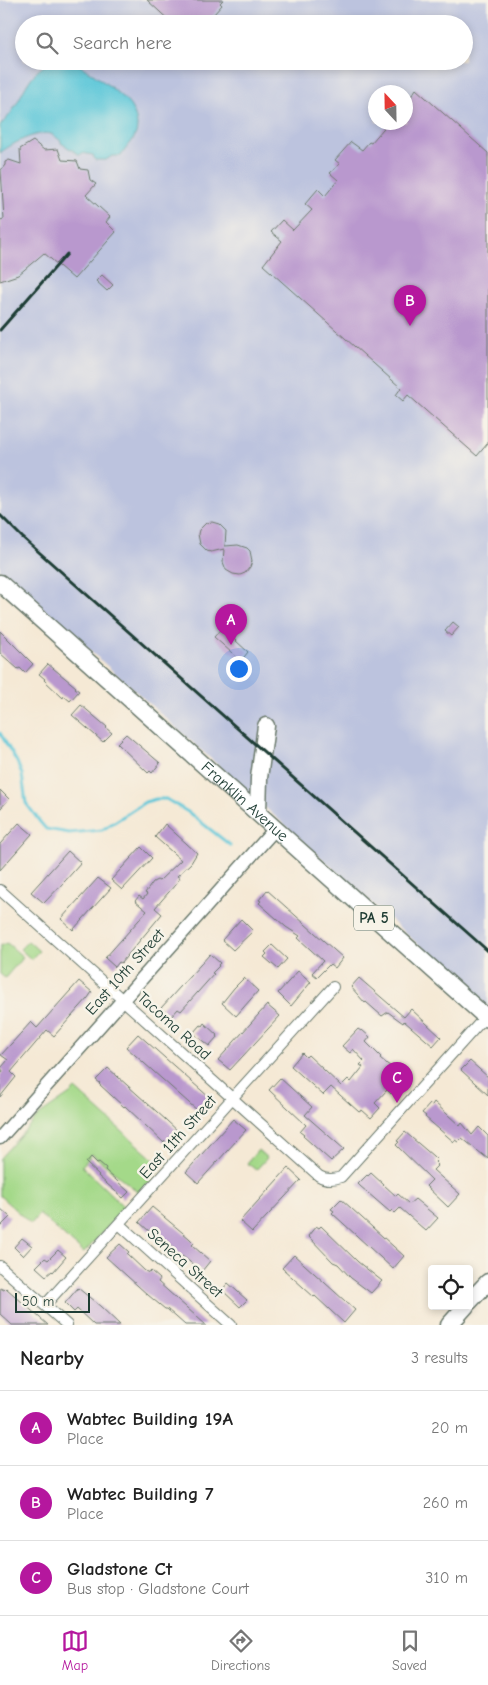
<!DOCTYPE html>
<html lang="en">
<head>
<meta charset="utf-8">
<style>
	:root { --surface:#fff; --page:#f2f2f2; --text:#222; --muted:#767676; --line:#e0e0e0; --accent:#b5179e }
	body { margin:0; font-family:"Comic Neue",sans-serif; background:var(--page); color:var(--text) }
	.controls { position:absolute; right:15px; bottom:15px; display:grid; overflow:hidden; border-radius:5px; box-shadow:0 2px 8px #0003 }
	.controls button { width:45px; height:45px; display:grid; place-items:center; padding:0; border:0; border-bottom:1px solid var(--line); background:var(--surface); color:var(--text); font:25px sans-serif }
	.compass { position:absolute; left:368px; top:85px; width:45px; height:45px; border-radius:50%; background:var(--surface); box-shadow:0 2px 8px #0003; rotate:338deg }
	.scale { position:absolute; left:15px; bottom:12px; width:75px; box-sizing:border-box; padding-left:5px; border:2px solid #1f3d34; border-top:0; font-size:14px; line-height:18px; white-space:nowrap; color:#1f3d34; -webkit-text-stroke:4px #f7f3e8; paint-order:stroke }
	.you { position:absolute; left:238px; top:668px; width:18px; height:18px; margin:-12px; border:4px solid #fff; border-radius:50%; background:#1a73e8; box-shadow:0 0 0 8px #1a73e833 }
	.badge { display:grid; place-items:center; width:32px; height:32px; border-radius:50%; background:var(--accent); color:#fff; font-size:16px; font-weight:700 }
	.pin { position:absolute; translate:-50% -41px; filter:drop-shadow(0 1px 2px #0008) }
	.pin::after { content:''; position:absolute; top:26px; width:18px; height:15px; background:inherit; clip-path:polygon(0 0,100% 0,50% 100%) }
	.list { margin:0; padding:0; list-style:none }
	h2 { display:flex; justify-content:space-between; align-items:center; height:65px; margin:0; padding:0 20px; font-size:21px }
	h2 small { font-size:16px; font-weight:400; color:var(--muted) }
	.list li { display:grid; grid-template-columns:32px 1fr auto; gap:15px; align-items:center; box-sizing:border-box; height:75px; padding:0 20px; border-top:1px solid var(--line) }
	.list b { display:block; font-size:19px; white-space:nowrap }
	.list p { margin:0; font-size:16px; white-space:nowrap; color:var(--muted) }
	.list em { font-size:16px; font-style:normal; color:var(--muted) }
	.icon { flex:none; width:28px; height:28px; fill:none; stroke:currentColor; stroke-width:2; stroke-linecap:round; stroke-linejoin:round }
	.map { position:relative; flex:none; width:488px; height:1325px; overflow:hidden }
	.search { position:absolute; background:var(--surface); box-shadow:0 2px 8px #0003; left:15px; right:15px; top:15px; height:55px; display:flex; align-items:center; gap:12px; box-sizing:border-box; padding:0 18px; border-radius:28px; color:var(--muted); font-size:19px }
	.sheet { height:290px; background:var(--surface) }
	nav { display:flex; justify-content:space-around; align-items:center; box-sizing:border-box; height:70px; border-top:1px solid var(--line); background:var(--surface); font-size:14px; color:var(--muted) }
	nav a { display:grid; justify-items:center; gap:2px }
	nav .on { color:var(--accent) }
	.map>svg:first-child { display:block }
	.industrial { fill:#bcc3de; fill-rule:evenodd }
	.green { fill:#a4d989; stroke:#628b5e }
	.water { fill:#5dc7d9; stroke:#3e8286 }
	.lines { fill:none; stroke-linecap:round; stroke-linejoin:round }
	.stream { stroke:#5dc7d9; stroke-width:3 }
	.building { fill:#b998ce }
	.minor-casing { stroke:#6a796c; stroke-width:12 }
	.tertiary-casing { stroke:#6a796c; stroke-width:15 }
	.primary-casing { stroke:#6a796c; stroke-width:19 }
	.minor { stroke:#fff; stroke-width:10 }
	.tertiary { stroke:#fff; stroke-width:12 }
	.primary { stroke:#fff; stroke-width:16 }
	.rail { stroke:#1f3d34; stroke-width:3 }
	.labels { text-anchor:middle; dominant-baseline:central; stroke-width:5; stroke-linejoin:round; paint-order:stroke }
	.shield { fill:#f7f3e8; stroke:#60746a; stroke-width:1 }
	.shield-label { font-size:15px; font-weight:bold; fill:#1f3d34 }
	.street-label { font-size:16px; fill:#1f3d34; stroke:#f7f3e8 }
</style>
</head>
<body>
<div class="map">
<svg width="488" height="1325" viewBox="0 0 488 1325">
	<rect width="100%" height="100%" fill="#f7f3e8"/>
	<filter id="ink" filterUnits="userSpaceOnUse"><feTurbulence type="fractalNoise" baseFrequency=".02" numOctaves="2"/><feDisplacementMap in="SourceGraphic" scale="10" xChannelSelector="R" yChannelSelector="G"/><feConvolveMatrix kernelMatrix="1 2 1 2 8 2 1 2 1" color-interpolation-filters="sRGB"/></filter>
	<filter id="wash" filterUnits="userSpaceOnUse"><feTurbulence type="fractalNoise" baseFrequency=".0096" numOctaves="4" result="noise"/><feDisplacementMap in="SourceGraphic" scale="20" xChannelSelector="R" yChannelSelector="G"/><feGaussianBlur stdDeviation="1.12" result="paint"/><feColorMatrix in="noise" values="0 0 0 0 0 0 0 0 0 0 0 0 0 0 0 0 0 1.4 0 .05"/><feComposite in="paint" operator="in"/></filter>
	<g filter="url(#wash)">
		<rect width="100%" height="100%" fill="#f5e9d5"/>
		<!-- industrial -->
		<path class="industrial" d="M0,0H488V1007L0,570ZM24,24H464V61H24ZM376,92H406V122H376Z"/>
		<!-- green -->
		<g class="green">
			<path d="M28,941L39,951L31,959L20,949Z"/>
			<path d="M7,943L23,957L5,978L0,974V946Z"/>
			<path d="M75,1089L162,1167L139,1193L92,1154L82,1166L125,1208L84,1253L39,1214L31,1224L0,1196V1158L38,1116L70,1094Z"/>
			<path d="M258,1150L267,1158L256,1170L247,1163Z"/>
		</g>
		<!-- water -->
		<path class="water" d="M53,61C60,61 67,60 73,62C85,67 125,96 131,107C134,112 137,120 137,126C137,140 127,145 121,156H112L106,160H95L93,155L82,153L80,155L61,143V141C58,139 54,135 51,134C38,130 11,144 0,153V125C23,106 22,74 53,61Z"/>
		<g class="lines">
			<!-- stream -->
			<path class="stream" d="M0,733L17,762L22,774L26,803L40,822L46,829L69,833L102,830L145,802L156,799H166L188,812L230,845"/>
		</g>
		<g id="blocks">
			<!-- building -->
			<g class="building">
				<path d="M147,0H223L220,3L222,5L205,24H173Z"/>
				<path d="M416,89L488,153V443L477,456L408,395L403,401L396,395L401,388L263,265L282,241L271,232L282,220L293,230L312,210L305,204L318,189L325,196L338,180L330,173L340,164L335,160L351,142L362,150L369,142L371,143L389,122H406V104Z"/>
				<path d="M33,141L44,150L58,149L62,160L77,161L80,169L88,170L90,180L96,184L86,195L110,217L106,222L116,232L74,279L44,253L18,275L0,281V220L4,219L1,170L5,165V162L9,160L21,164L20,149Z"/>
				<path d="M102,275L113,285L107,291L96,281Z"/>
				<path d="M212,522L219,524L226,531L225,546L238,545L247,548L250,551L252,561L250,567L245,573L240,575L233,574L226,570L223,562L224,549L211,552L207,551L200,544L198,534L199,530L206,523Z"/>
				<path d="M453,622L459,627L451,636L445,631Z"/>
				<path d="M222,628L248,652L241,661L214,637Z"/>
				<path d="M0,631L33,664L25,673L20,668L18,669L0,653Z"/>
				<path d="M48,664L76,687L75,688L79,691L70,701L64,696L63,698L44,680L45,679L39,674Z"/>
				<path d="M81,705L107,727L106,728L112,733L103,742L72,715Z"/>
				<path d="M126,734L160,763L152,773L150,771L148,773L117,743Z"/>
				<path d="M0,790L9,799L0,809Z"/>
				<path d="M19,823L32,834L0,870V844Z"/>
				<path d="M165,824L197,853L191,863L177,876L180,878L175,885L155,908L162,914L121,963L119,962L115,967L105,958L147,911L135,901L139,896L143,899L147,894L145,893L148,889L153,882L157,880L159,881L181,860L155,837Z"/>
				<path d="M141,847L152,858L122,890L111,880Z"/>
				<path d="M68,851L81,863L65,881L44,903L31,892Z"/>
				<path d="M98,878L111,888L73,930L61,919Z"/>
				<path d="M267,890L343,958L335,968L330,964L317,977L312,973L323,961L298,938L300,936L286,927L259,903L261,901L259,900Z"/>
				<path d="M241,919L253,931L233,950L222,940Z"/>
				<path d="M272,945L287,959L278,969L264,957L267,954L265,952Z"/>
				<path d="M210,954L220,963L218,965L219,966L212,973L214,974L181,1011L178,1009L171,1017L161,1008Z"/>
				<path d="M298,971L311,982L291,1006L278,993Z"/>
				<path d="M244,978L258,991L236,1016L222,1003L234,988Z"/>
				<path d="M359,978L404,1017L411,1009L441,1037L433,1046L404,1021L403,1023L388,1012L382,1016L366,1002L365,1003L351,987Z"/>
				<path d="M79,981L92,992L88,998L54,1036L47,1030L11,1072L16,1077L0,1097V1075L3,1071L1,1068L8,1060L1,1055L31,1022L37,1028Z"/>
				<path d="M267,1005L280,1016L230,1070L218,1060Z"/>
				<path d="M204,1023L218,1036L209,1046L193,1033L200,1025L202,1026Z"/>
				<path d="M358,1029L361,1031L362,1030L370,1037L366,1042L381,1057L380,1058L404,1078L396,1087L397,1088L391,1094L387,1090L375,1103L380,1108L371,1118L362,1110L359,1112L331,1087L323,1095L291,1066L302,1053L306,1057L308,1055L341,1086L348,1079L351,1082L363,1067L360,1065L364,1061L353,1049L350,1053L342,1046Z"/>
				<path d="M138,1034L210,1098L198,1111L126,1047Z"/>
				<path d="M470,1061L488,1077V1095L461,1070Z"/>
				<path d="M108,1068L166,1120L180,1133L167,1144L165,1141L164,1143L125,1106L124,1107L99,1084L100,1083L96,1080Z"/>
				<path d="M280,1078L312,1107L305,1115L344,1149L331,1161L303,1136L304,1135L300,1132L306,1125L269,1090Z"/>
				<path d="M434,1102L460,1126L462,1123L472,1135L479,1127L488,1136V1159L462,1138L458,1142L455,1140L454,1142L425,1117L426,1116L422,1113L430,1104L432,1105Z"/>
				<path d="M233,1119L246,1130L198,1183L186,1172Z"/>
				<path d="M405,1132L433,1156L437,1160L435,1162L438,1165L433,1170L460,1194L448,1207L426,1186L432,1180L396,1145L399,1142L397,1141Z"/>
				<path d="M91,1157L97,1163L99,1162L106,1168L105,1170L129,1192L123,1198L98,1176L99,1175L86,1163Z"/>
				<path d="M288,1168L301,1180L252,1232L240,1221Z"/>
				<path d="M371,1173L396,1196L398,1194L409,1204L415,1199L438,1218L426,1231L400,1208L395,1213L392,1210L390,1212L360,1186L358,1184L367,1175L368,1176Z"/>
				<path d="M341,1199L404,1256L393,1269L332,1213L334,1211L331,1209Z"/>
				<path d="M152,1207L189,1238L194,1243L192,1245L210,1261L202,1271L182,1256L180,1258L171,1250L173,1247L151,1229L149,1231L139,1222Z"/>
				<path d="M0,1208L10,1217L0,1227Z"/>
				<path d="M316,1226L319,1228L321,1226L358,1262L382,1281L371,1293L351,1278L338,1264L333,1262L308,1236Z"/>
				<path d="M22,1238L32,1246L23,1256L14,1247Z"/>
				<path d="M120,1244L129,1252L127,1254L145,1271L149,1273L151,1271L160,1279L158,1282L206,1325H185L167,1309H165L148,1295L106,1257Z"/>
				<path d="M58,1250L66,1257L53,1272L52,1271L46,1276L36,1267L45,1258L48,1260Z"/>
				<path d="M294,1255L355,1310L344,1323L315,1296L314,1297L282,1268Z"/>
				<path d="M228,1283L247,1300L240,1307L222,1290Z"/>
				<path d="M0,1288L4,1290L6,1288L48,1325H12L0,1314Z"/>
				<path d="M78,1288L100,1306L120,1325H94L77,1309L74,1312L65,1303Z"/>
			</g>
		</g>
	</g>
	<g filter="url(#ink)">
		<use href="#blocks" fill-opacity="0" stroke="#6a796c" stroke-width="1"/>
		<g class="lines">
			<defs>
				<g id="minor">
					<path d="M0,890L319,1176C326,1180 333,1180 341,1177L485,1017"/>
					<path d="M119,1224L231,1325"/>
					<path d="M0,1266L67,1325"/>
					<path d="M45,1305L333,987"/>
				</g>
				<path id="tertiary" d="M0,1138L275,829"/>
				<g id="primary">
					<path id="s1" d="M0,583L488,1019"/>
					<path d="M258,812L259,778L266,726"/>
					<path d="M469,1302L488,1282"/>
					<path d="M449,1325L466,1306"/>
				</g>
			</defs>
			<!-- minor casing -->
			<use href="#minor" class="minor-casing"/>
			<!-- tertiary casing -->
			<use href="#tertiary" class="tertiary-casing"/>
			<!-- primary casing -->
			<use href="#primary" class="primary-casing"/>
			<!-- minor -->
			<use href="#minor" class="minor"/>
			<!-- tertiary -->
			<use href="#tertiary" class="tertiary"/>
			<!-- primary -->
			<use href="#primary" class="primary"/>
			<!-- rail -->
			<g class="rail">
				<path d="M0,330L67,254"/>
				<path d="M0,515L22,537L488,951"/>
			</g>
		</g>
	</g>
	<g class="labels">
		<!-- shield labels -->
		<rect class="shield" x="354" y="905.5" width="40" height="25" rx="4"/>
		<g class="shield-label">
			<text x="374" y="918">PA 5</text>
		</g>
		<!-- street labels -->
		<g class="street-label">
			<text stroke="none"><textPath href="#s1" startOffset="328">Franklin Avenue</textPath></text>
			<text transform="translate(125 972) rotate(-48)">East 10th Street</text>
			<text transform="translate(174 1026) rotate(42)">Tacoma Road</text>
			<text transform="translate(178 1137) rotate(-48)">East 11th Street</text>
			<text transform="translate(185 1263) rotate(42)">Seneca Street</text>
		</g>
	</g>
</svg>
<div class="controls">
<button><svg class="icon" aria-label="locate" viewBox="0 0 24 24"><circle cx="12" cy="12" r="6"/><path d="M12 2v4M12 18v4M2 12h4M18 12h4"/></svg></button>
</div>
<svg class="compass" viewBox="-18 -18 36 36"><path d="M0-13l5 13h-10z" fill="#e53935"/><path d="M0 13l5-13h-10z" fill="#767676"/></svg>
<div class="scale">50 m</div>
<div class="you"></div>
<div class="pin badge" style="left:231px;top:645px">A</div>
<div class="pin badge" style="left:410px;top:326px">B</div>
<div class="pin badge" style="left:397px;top:1103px">C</div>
<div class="search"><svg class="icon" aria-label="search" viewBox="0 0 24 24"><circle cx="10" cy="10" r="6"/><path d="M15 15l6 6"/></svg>Search here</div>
</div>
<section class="sheet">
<h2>Nearby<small>3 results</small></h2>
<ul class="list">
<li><span class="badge">A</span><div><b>Wabtec Building 19A</b><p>Place</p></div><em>20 m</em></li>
<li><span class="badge">B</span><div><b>Wabtec Building 7</b><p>Place</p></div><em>260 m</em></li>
<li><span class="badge">C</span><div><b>Gladstone Ct</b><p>Bus stop · Gladstone Court</p></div><em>310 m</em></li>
</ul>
</section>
<nav>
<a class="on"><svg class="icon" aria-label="map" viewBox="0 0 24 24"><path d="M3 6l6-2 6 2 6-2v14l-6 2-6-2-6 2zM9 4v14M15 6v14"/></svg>Map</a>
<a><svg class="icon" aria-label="directions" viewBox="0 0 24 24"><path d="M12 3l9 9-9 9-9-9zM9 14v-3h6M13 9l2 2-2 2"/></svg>Directions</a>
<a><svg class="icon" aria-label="saved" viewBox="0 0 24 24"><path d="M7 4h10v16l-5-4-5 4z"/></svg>Saved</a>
</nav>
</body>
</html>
